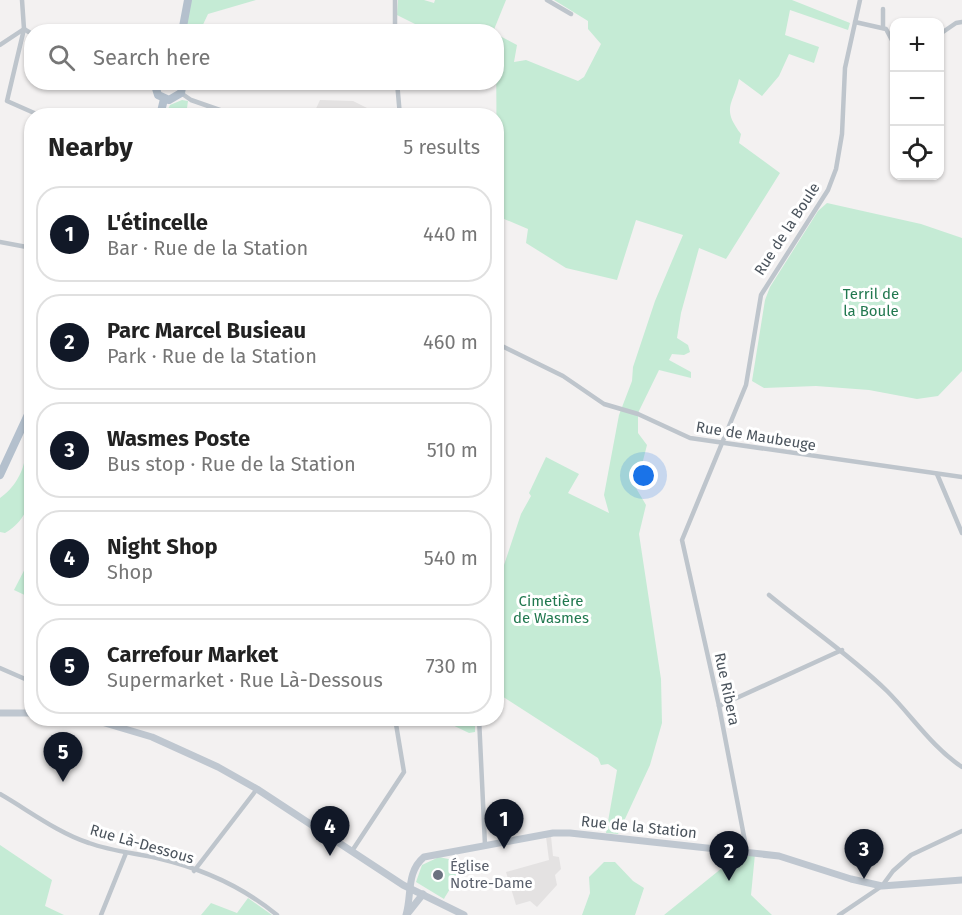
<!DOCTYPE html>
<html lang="en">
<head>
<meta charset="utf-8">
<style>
	:root { --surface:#fff; --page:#f2f2f2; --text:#222; --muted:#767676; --line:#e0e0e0; --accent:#111827 }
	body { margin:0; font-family:"Fira Sans",sans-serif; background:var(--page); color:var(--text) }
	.controls { position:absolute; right:18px; top:18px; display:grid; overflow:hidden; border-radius:12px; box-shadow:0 2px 4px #0004 }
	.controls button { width:54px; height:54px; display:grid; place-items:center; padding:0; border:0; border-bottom:2px solid var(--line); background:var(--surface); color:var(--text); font:30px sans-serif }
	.you { position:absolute; left:644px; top:476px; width:21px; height:21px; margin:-15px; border:4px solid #fff; border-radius:50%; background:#1a73e8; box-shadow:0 0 0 9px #1a73e833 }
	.badge { display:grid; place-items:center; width:39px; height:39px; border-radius:50%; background:var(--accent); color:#fff; font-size:20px; font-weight:700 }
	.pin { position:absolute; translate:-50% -50px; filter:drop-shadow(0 2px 3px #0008) }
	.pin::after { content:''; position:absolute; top:32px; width:21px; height:18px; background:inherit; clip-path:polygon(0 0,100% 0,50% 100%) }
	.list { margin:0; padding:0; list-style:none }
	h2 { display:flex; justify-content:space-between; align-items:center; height:78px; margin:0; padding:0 24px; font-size:26px }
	h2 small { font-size:20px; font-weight:400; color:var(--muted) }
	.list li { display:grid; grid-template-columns:39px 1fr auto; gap:18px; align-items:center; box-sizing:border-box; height:96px; margin:0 12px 12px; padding:0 12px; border:2px solid var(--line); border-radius:24px }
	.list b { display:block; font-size:22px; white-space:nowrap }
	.list p { margin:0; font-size:20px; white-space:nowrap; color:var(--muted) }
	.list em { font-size:20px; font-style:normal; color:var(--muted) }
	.icon { flex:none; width:33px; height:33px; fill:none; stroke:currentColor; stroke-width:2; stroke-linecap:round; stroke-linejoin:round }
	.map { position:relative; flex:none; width:962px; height:915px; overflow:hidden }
	.search { position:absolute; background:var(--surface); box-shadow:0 2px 4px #0004; left:24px; top:24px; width:480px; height:66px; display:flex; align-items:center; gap:15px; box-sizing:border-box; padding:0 21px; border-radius:24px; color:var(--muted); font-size:22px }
	.panel { position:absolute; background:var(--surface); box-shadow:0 2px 4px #0004; left:24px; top:108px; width:480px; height:618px; border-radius:24px }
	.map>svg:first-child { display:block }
	.education { fill:#e4e2e2 }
	.green { fill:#c5ebd5 }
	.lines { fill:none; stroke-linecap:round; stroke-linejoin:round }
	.street { stroke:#bec5cc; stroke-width:4.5 }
	.secondary { stroke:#bfc7d0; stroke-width:7 }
	.primary { stroke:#b4c0cd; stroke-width:8 }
	.worship-dot { fill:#6b7280; stroke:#fff; stroke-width:2 }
	.labels { text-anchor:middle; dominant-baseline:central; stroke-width:6; stroke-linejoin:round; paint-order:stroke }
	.street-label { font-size:15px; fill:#4b545d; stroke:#fff }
	.park-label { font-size:15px; fill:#21784f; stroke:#fff }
	.worship-label { font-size:15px; fill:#5b616d; stroke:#fff; text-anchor:start }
</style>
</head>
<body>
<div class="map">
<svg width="962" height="915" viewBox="0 0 962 915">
	<rect width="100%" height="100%" fill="#f3f1f1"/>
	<!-- education -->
	<g class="education">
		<path d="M320,100L353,101L381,115H313Z"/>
		<path d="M551,836L553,856L559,857L561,869L555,875L557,885L537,907L530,901L516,905L506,872L549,860L546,837Z"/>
	</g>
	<!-- green -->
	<g class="green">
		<path d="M191,0H256L208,14L200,31L185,32Z"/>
		<path d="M398,0H424L434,3L435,0H506L493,32L429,31L397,15Z"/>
		<path d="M554,0H792L850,23L848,30L790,10L785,35L819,47L814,63L789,54L779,76L762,96L739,79C733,105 721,108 741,134L739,143L780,173L726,259L699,248L681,313L677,338L688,345L690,352L684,355L672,354L669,360L691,372V378L659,370L638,413V433L647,445L636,488L646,505L639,534L661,679L662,723L650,765L618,834L606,833L617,770L608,764L601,765L598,758L497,693L498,583L521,514L531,496L529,493L546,457L579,474L568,493L609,513L604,495L619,415L632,381L633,367L655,301L683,235L636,220L617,280L566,268L526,243L528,229L497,216L496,34L517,45L514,62L526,60L578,81L584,77L601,44L588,29V21Z"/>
		<path d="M182,100L188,101L186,115H165L170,105Z"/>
		<path d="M827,203L921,224L962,238V371L938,396L917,399L869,390L816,386L764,388L752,381L765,300L770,287L818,211Z"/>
		<path d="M31,432C32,469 42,511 5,533L0,532V498C15,488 29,465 24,446Z"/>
		<path d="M31,557L32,598H31L14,590Z"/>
		<path d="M440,719H475V732L469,733Z"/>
		<path d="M0,845L52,880L45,906L64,915H0Z"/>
		<path d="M727,854H755L751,895L772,915H664L722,868Z"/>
		<path d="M439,857L453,860C463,874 451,886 444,899L416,882L422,865Z"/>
		<path d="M604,862H615L633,881L644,888L635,915H582L590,893L589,877Z"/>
		<path d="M248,898L272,915H201L211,903L237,913Z"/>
	</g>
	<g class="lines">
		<!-- street -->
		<g class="street">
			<path d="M22,0L24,29L7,101L41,116"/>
			<path d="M547,0L571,14"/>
			<path d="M855,22L886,29L894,44"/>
			<path d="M883,28V9"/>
			<path d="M24,29L32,34"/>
			<path d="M395,32V0"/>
			<path d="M940,34L956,23L962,22"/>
			<path d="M0,45L24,29"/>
			<path d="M142,82L154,84"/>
			<path d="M397,82L400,116"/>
			<path d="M181,93L191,100L237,116"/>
			<path d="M0,242L32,248"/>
			<path d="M496,343L563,376L604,404L638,414L690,438L962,477"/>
			<path d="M937,474L962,533"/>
			<path d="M769,595C808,627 850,655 887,691C912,716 932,747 962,767"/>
			<path d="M0,668L32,682"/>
			<path d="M719,706L842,650"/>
			<path d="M110,718L120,725"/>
			<path d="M479,718L485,845"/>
			<path d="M0,794C28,810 58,833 89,843C111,851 134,853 157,858C200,868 243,887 277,915"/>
			<path d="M352,851L404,772L395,718"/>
			<path d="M747,852L719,706L682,540L746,385L761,295L828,190L836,169L842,134L845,68L860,0"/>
			<path d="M194,871L257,789"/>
			<path d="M101,915L126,853"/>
			<path d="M839,915L882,886L893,871L911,855L962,831"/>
		</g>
		<!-- secondary -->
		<g class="secondary">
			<path d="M0,713H32"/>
			<path d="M88,718L152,737L218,767L257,789L403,885L464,915"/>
			<path d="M408,913L423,894"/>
			<path d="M406,915C412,895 406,872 424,857L553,833H570L779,856L851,879L882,886L962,880"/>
		</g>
		<!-- primary -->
		<g class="primary">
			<path d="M182,32L188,0"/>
			<path d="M154,82L158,95L169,100L181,93L183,82"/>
			<path d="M160,116L164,99"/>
			<path d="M0,475L32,406"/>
		</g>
	</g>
	<!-- markers -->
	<circle class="worship-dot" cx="438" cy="875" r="6"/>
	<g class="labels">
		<!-- street labels -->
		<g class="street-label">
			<text transform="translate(787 229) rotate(-57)">Rue de la Boule</text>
			<text transform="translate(756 436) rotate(9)">Rue de Maubeuge</text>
			<text transform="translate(727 689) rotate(78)">Rue Ribera</text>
			<text transform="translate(639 827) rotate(6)">Rue de la Station</text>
			<text transform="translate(142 844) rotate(16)">Rue Là-Dessous</text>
		</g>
		<!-- park labels -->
		<g class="park-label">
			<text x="871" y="294">Terril de<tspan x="871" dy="17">la Boule</tspan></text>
			<text x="551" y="601">Cimetière<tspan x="551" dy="17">de Wasmes</tspan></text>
		</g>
		<!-- worship labels -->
		<g class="worship-label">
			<text x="450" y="866">Église<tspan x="450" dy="17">Notre-Dame</tspan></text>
		</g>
	</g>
</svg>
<div class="controls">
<button>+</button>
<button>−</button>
<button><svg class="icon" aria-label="locate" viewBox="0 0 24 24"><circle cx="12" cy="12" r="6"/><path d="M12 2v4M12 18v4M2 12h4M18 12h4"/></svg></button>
</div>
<div class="you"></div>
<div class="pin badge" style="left:504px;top:849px">1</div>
<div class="pin badge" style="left:729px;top:881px">2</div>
<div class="pin badge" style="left:864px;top:879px">3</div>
<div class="pin badge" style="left:330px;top:856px">4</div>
<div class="pin badge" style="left:63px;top:782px">5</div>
<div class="search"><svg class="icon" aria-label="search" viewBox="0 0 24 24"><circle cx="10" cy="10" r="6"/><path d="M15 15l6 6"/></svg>Search here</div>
<section class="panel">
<h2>Nearby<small>5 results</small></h2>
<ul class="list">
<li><span class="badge">1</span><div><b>L'étincelle</b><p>Bar · Rue de la Station</p></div><em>440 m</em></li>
<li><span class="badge">2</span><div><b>Parc Marcel Busieau</b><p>Park · Rue de la Station</p></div><em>460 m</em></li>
<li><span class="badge">3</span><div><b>Wasmes Poste</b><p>Bus stop · Rue de la Station</p></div><em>510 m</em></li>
<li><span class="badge">4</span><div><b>Night Shop</b><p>Shop</p></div><em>540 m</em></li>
<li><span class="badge">5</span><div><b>Carrefour Market</b><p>Supermarket · Rue Là-Dessous</p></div><em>730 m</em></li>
</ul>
</section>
</div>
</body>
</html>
